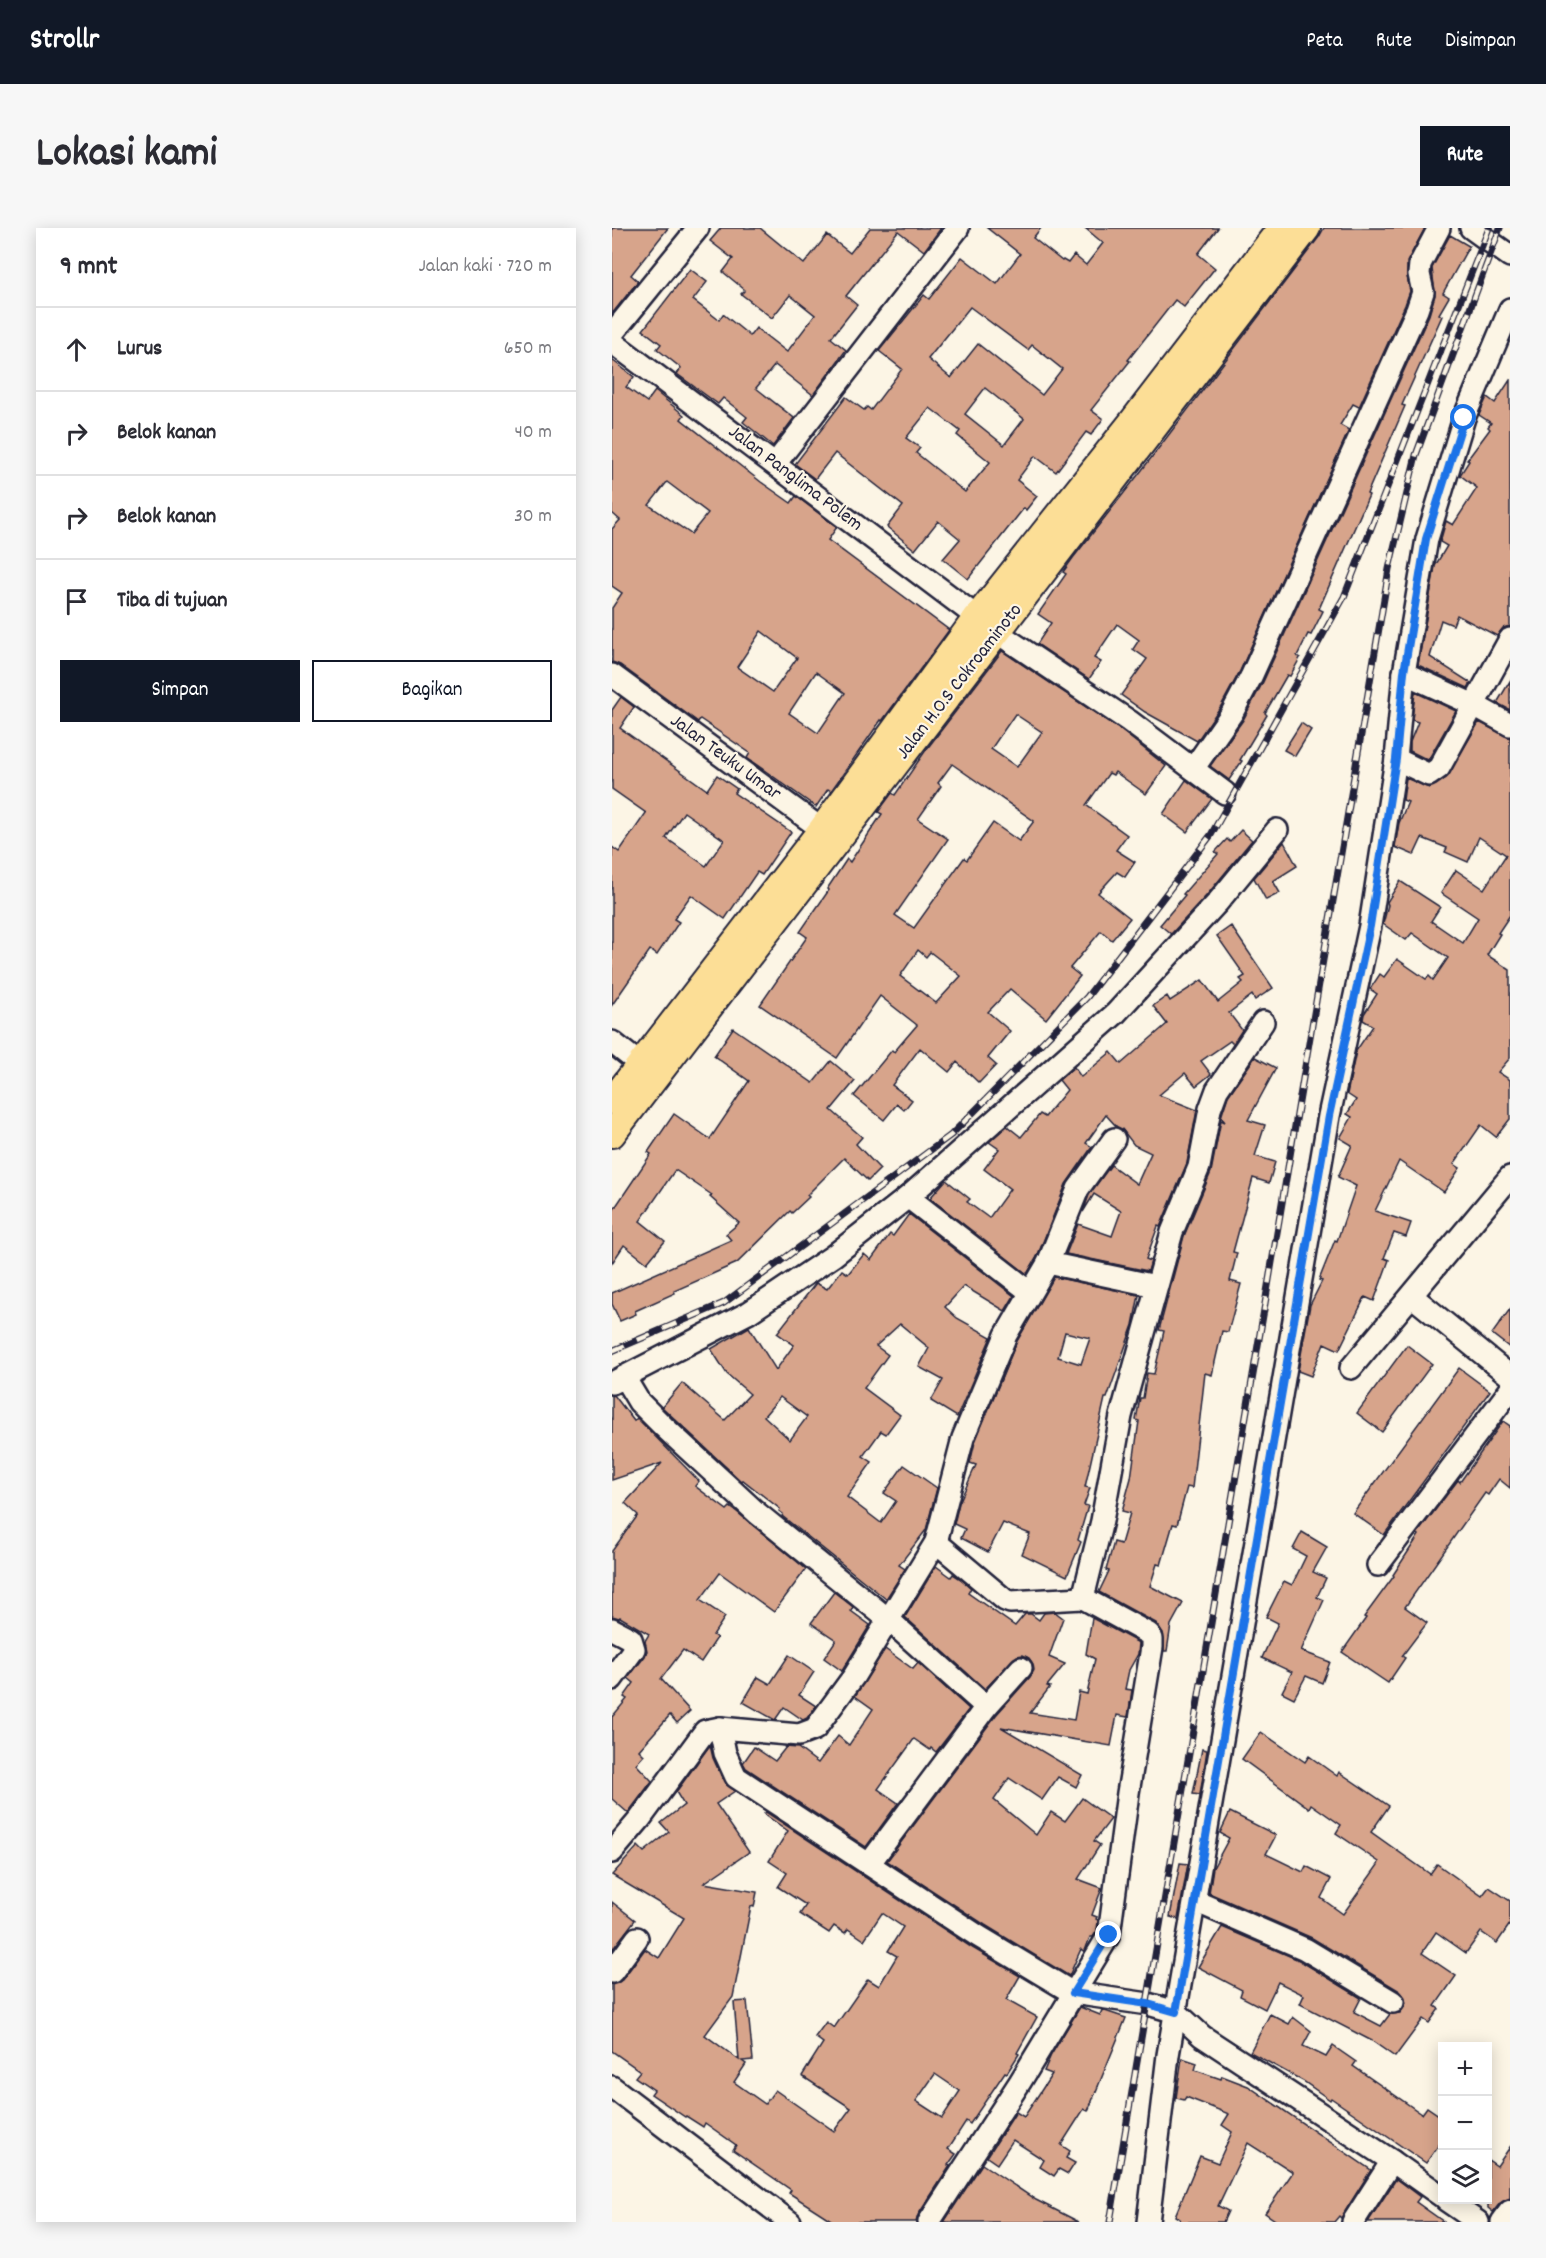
<!DOCTYPE html>
<html lang="id">
<head>
<meta charset="utf-8">
<style>
	:root { --surface:#fff; --page:#f7f7f7; --text:#2b2b33; --muted:#7c7c81; --line:#e1e1e2; --accent:#111827 }
	body { margin:0; font-family:Dekko,sans-serif; background:var(--page); color:var(--text) }
	.controls { position:absolute; right:18px; bottom:18px; display:grid; overflow:hidden; border-radius:0px; box-shadow:0 3px 15px #0003 }
	.controls button { width:54px; height:54px; display:grid; place-items:center; padding:0; border:0; border-bottom:2px solid var(--line); background:var(--surface); color:var(--text); font:30px sans-serif }
	.stop { position:absolute; width:18px; height:18px; margin:-14px; border:4px solid #1a73e8; border-radius:50%; background:#fff }
	.stop.end { background:#1a73e8; border-color:#fff; box-shadow:0 2px 6px #0008 }
	.list { margin:0; padding:0; list-style:none }
	h2 { display:flex; justify-content:space-between; align-items:center; height:78px; margin:0; padding:0 24px; font-size:26px }
	h2 small { font-size:20px; font-weight:400; color:var(--muted) }
	.list li { display:grid; grid-template-columns:39px 1fr auto; gap:18px; align-items:center; box-sizing:border-box; height:84px; padding:0 24px; border-top:2px solid var(--line) }
	.list b { display:block; font-size:22px; white-space:nowrap }
	.list em { font-size:20px; font-style:normal; color:var(--muted) }
	.actions { display:flex; gap:12px; padding:18px 24px }
	.actions a { flex:1; padding:14px 0; border:2px solid var(--accent); border-radius:0px; text-align:center; font-size:21px; color:var(--accent) }
	.actions .main { background:var(--accent); color:#fff }
	.icon { flex:none; width:33px; height:33px; fill:none; stroke:currentColor; stroke-width:2; stroke-linecap:round; stroke-linejoin:round }
	.map { position:relative; flex:none; width:898px; height:1994px; overflow:hidden; border-radius:0px }
	header { display:flex; align-items:center; gap:36px; box-sizing:border-box; height:84px; padding:0 30px; background:var(--accent); color:#fff }
	header strong { font-size:28px }
	nav { display:flex; gap:33px; margin-inline-start:auto; font-size:21px }
	.intro { display:flex; align-items:center; justify-content:space-between; box-sizing:border-box; height:144px; padding:0 36px }
	h1 { margin:0; font-size:42px }
	.button { padding:15px 27px; border-radius:0px; background:var(--accent); color:#fff; font-size:21px; font-weight:700 }
	main { display:flex; gap:36px; padding:0 36px }
	aside { flex:1; background:var(--surface); border-radius:0px; box-shadow:0 3px 15px #0003 }
	.map>svg:first-child { display:block }
	.building { fill:#d7a48b; stroke:#22223b; stroke-width:1.5; fill-rule:evenodd }
	.lines { fill:none; stroke-linecap:round; stroke-linejoin:round }
	.minor-casing { stroke:#22223b; stroke-width:26 }
	.major-casing { stroke:#22223b; stroke-width:30 }
	.minor { stroke:#fcf5e5; stroke-width:21 }
	.major { stroke:#fcde96; stroke-width:26 }
	.rail-casing { stroke:#22223b; stroke-width:7 }
	.rail { stroke:#fcf5e5; stroke-width:4.5; stroke-dasharray:14; stroke-linecap:butt }
	.route { stroke:#1a73e8; stroke-width:8 }
	.labels { text-anchor:middle; dominant-baseline:central; stroke-width:4.5; stroke-linejoin:round; paint-order:stroke }
	.street-label { font-size:20px; fill:#22223b; stroke:#fcf5e5 }
</style>
</head>
<body>
<header>
<strong>Strollr</strong>
<nav><a>Peta</a><a>Rute</a><a>Disimpan</a></nav>
</header>
<div class="intro"><h1>Lokasi kami</h1><a class="button">Rute</a></div>
<main>
<aside>
<h2>9 mnt<small>Jalan kaki · 720 m</small></h2>
<ul class="list">
<li><svg class="icon" aria-label="ahead" viewBox="0 0 24 24"><path d="M12 20V5M6 11l6-6 6 6"/></svg><div><b>Lurus</b></div><em>650 m</em></li>
<li><svg class="icon" aria-label="right" viewBox="0 0 24 24"><path d="M7 20v-9h11M14 6l5 5-5 5"/></svg><div><b>Belok kanan</b></div><em>40 m</em></li>
<li><svg class="icon" aria-label="right" viewBox="0 0 24 24"><path d="M7 20v-9h11M14 6l5 5-5 5"/></svg><div><b>Belok kanan</b></div><em>30 m</em></li>
<li><svg class="icon" aria-label="arrive" viewBox="0 0 24 24"><path d="M6 21V4h12l-3 4 3 4H6"/></svg><div><b>Tiba di tujuan</b></div></li>
</ul>
<div class="actions"><a class="main">Simpan</a><a>Bagikan</a></div>
</aside>
<div class="map">
<svg width="898" height="1994" viewBox="0 0 898 1994">
	<rect width="100%" height="100%" fill="#fcf5e5"/>
	<filter id="ink" filterUnits="userSpaceOnUse"><feTurbulence type="fractalNoise" baseFrequency=".0167" numOctaves="2"/><feDisplacementMap in="SourceGraphic" scale="12" xChannelSelector="R" yChannelSelector="G"/><feConvolveMatrix kernelMatrix="1 2 1 2 8 2 1 2 1" color-interpolation-filters="sRGB"/></filter>
	<g filter="url(#ink)">
		<!-- building -->
		<g class="building">
			<path d="M0,0H56L19,47L26,53L0,86Z"/>
			<path d="M109,0H148L192,36L215,7L238,25L258,0H329L312,23L286,3L234,68L245,77L219,110L234,122L201,167L163,137L144,160L182,190L161,218L131,194L135,189L111,170L106,176L65,146L69,140L45,121L49,116L31,102L78,41L95,54L81,72L107,92L111,86L138,108L144,100L175,124L203,87L178,67L160,90L129,66L133,62L111,44L121,31L98,13Z"/>
			<path d="M375,0H429L421,10L450,33L451,32L456,35L462,27L474,37L491,15L473,0H606L586,26L603,40L572,79L563,72L516,132L518,133L479,182L491,191L479,207L474,204L444,244L423,228L405,252L425,268L414,282L412,280L356,351L331,331L348,311L326,293L303,322L275,299L291,278L223,225L203,251L183,236L234,169L252,182L255,179L259,182L290,141L267,123L312,67L317,71L350,29L385,56L408,26ZM358,79L416,122L420,117L450,141L430,167L366,116L339,150L316,131ZM373,160L412,191L392,217L353,186ZM318,180L348,203L345,207L378,234L353,264L304,225L308,220L294,210Z"/>
			<path d="M712,0H813L795,34V48L798,63L793,77L747,179L741,176L728,197L737,202L628,443L609,478L585,513L533,484L509,467L535,431L521,421L527,412L505,396L482,430L489,434L477,451L425,416L439,395L426,386L454,346L451,344L461,330L530,242L707,9Z"/>
			<path d="M838,7L857,18L831,65L837,69L827,86L830,88L790,177L793,178L755,266L757,267L707,381L711,383L699,407L696,406L685,428L688,430L678,448L675,447L653,485L655,487L628,532L630,533L617,552L598,538L631,492L651,454L817,87L823,67L820,40Z"/>
			<path d="M0,132L22,149L14,159L35,174L43,163L72,187L69,191L149,254L179,275L184,268L225,299L216,312L337,402L270,493L269,492L219,563L216,561L204,579L135,530L138,525L88,491L86,494L8,437L0,434V380L10,365L0,358V301L8,292L0,285ZM55,254L96,285L79,306L37,277ZM149,403L185,430L161,464L125,439ZM204,444L233,465L206,505L177,485Z"/>
			<path d="M898,152V398L891,400L885,408L845,387L841,397L829,392L818,429L859,455L856,460L806,437L823,338L835,318L828,314L834,293L841,297L865,260L848,247L857,233L855,232L878,201L876,199L879,195L867,187L875,169L883,175Z"/>
			<path d="M390,423L510,503L554,538L534,566L503,544L501,547L497,545L474,577L515,607L504,622L523,634L513,649L505,644L486,665L518,690L500,712L489,703L458,740L468,748L434,791L398,761L376,784L398,803L376,830L384,837L367,855L345,834L337,844L308,820L280,857L300,872L292,882L285,876L272,892L242,868L280,822L282,824L305,797L268,768L225,830L148,777L195,709L188,704L217,662L215,661L235,631L238,634L270,586L266,584L280,565L283,567L314,522ZM403,486L430,504L405,539L379,521ZM340,536L422,593L407,613L381,595L355,632L352,630L302,700L283,687L336,611L306,591L329,558L326,555ZM306,722L314,729L318,724L349,748L324,775L288,748Z"/>
			<path d="M898,453V482L885,475Z"/>
			<path d="M803,464L844,483L816,532L798,523V514L806,494L800,492Z"/>
			<path d="M9,469L22,479L8,500L95,562L105,547L125,561L122,565L179,604L150,647L145,644L113,691L79,667L62,691L67,694L45,727L38,722L0,777V619L7,624L34,585L0,561V482ZM72,584L112,612L94,638L54,610Z"/>
			<path d="M867,494L898,510V687L886,705L888,706L875,727L898,742V830L886,844L898,852V891L884,909L869,897L842,936L848,940L832,964L787,933L763,983L799,995L794,1009L782,1005L772,1030L777,1032L762,1073L753,1069L727,1122L712,1115L699,1148L686,1143L698,1077L710,1053L707,1052L723,1012L725,1013L744,958L726,949L740,917L728,910L740,889L735,886L744,872L735,866L744,823L761,798L751,792L752,786L765,766L758,761L768,746L772,749L785,731L814,751L817,748L821,752L836,730L800,705L794,712L771,696L776,677L775,674L788,653L828,679L819,693L851,715L866,690L829,665L844,642L872,661L894,627L867,609L856,634L833,624L835,620L810,610L802,627L783,619L787,595L796,574L791,572L794,550L817,560L834,550Z"/>
			<path d="M689,495L699,502L683,528L672,522Z"/>
			<path d="M574,552L600,571L575,604L551,586Z"/>
			<path d="M629,602L640,612L595,667L559,706L548,697L573,667L571,666L606,626L603,624L615,611L618,614Z"/>
			<path d="M672,614L685,638L661,653L668,665L654,672L642,650Z"/>
			<path d="M619,698L661,760L643,772L640,767L617,785L630,802L621,816L618,813L589,833L599,846L584,858L573,845L547,867L585,882L575,935L548,999L546,998L534,1031L539,1033L536,1043L454,1026L466,996L500,1008L509,983L482,966L471,984L477,967L499,937L525,956L539,925L522,917L510,901L505,899L494,887L474,915L480,919L454,956L425,1029L415,1046L318,970L334,952L358,971L355,974L377,990L398,961L372,941L387,921L377,914L395,898L409,909L428,886L433,889L455,862L447,852L462,839L469,849L499,824L509,836L555,796L541,778L555,768L558,773L590,752L606,774L631,754L628,751L633,748L605,708Z"/>
			<path d="M121,800L201,855L219,833L243,853L219,882L250,909L244,916L268,941L256,953L232,930L195,967L197,969L180,985L178,983L125,1035L62,1063L63,1065L23,1083L24,1086L8,1093L0,1076V1065L119,1012L114,1006L127,995L98,969L100,967L63,942L28,993L53,1013L35,1035L12,1017L0,1035V984L39,926L36,924L62,886L98,911L137,853L102,828Z"/>
			<path d="M643,829L664,840L636,892L653,897L643,928L663,934L657,955L641,950L621,1024L625,1025L618,1053L629,1056L616,1104L610,1103L600,1147L593,1145L580,1260L575,1259L565,1297L561,1296L549,1337L545,1336L538,1358L571,1375L559,1397L555,1423H552L551,1405L544,1395L487,1364L497,1343L494,1342L502,1314L509,1316L518,1285L510,1283L519,1250L527,1193L524,1192L528,1170H531L535,1145L542,1146L552,1103L547,1102L572,1008L599,944L609,892L613,894L609,889L616,868Z"/>
			<path d="M297,986L402,1068L393,1083L352,1058L333,1079L345,1090L379,1109L345,1189L319,1173L331,1152L307,1139L317,1120L288,1096L264,1118L276,1127L252,1160L288,1187L274,1206L269,1203L251,1228L260,1234L235,1269L269,1295L284,1273L272,1265L292,1237L325,1260L314,1302L287,1337L293,1341L274,1371L170,1288L171,1286L167,1283L168,1281L131,1252L129,1253L50,1179L70,1155L113,1192L138,1166L115,1146L99,1121L137,1099L164,1142L182,1117L165,1105L204,1055L215,1061L230,1042L236,1046L252,1026L259,1032L278,1006L281,1008ZM168,1169L195,1189L178,1212L152,1188Z"/>
			<path d="M442,1049L527,1067L521,1097L495,1170H493L473,1259L478,1260L472,1277L476,1278L466,1312L469,1314L455,1348L410,1326L418,1306L391,1295L376,1324L349,1310L353,1301L342,1296L347,1275L364,1237L358,1235L363,1214L405,1113ZM453,1104L478,1110L469,1136L446,1129Z"/>
			<path d="M898,1081V1120L880,1106Z"/>
			<path d="M795,1117L820,1136L770,1204L745,1185Z"/>
			<path d="M847,1140L878,1163L772,1307L741,1285Z"/>
			<path d="M2,1167L22,1193L25,1190L87,1253L83,1258L115,1282L118,1279L125,1284L194,1341L162,1384L108,1345L88,1372L113,1389L101,1407L105,1410L89,1434L71,1422L49,1451L78,1483L65,1495L58,1487L27,1522L32,1527L24,1536L40,1553L16,1585L0,1571V1489L15,1471L12,1469L22,1455L16,1450L33,1428L35,1423L33,1413L37,1406L8,1389L7,1390L0,1388V1323L26,1287L13,1275L50,1235L0,1252V1168Z"/>
			<path d="M891,1193L898,1198V1260L887,1251L876,1267L873,1265L793,1379L815,1395L790,1428L793,1430L776,1455L730,1424L754,1390L752,1389L782,1348L781,1347L807,1307L805,1306L846,1252L848,1254Z"/>
			<path d="M690,1304L715,1319L701,1344L714,1350L705,1369L712,1372L689,1423L718,1434L710,1455L694,1448L682,1470L670,1464L680,1444L650,1430L666,1395L654,1389L672,1353L680,1357L694,1328L681,1321Z"/>
			<path d="M324,1338L339,1349L341,1346L349,1351L359,1360L356,1365L403,1398L413,1386H419L427,1392L432,1385L443,1384L451,1390L437,1429L453,1436L435,1458L438,1459L418,1485L462,1492L467,1464L475,1466L483,1431L474,1426L480,1390L527,1415L526,1426L517,1442L513,1461L520,1462L516,1489L505,1487L499,1518L389,1499L470,1547L464,1559L446,1549L430,1572L397,1550L382,1572L424,1607L439,1584L453,1593L470,1570L499,1591L482,1613L488,1617L466,1651L490,1660L480,1687L485,1689L484,1691L486,1692L485,1703L481,1709H478L473,1723L469,1721L457,1748L373,1697L275,1633L384,1487L418,1449L422,1442L421,1436L417,1430L411,1427L405,1428L373,1461L293,1389Z"/>
			<path d="M222,1364L241,1379L239,1383L258,1397L230,1443L212,1430L224,1412L199,1395Z"/>
			<path d="M273,1421L301,1441L306,1435L357,1481L324,1524L319,1520L318,1522L302,1511L266,1561L286,1575L254,1619L134,1540L131,1535L142,1519L163,1533L174,1519L186,1520L206,1535L226,1508L237,1517L261,1481L243,1468Z"/>
			<path d="M177,1427L202,1444L187,1467L204,1478L195,1490L191,1492L172,1479L163,1492L131,1474L146,1449L158,1456Z"/>
			<path d="M649,1504L693,1534L697,1528L725,1548L727,1544L777,1578L759,1604L818,1646L825,1636L870,1668L877,1659L898,1673V1696L885,1715L869,1704L854,1725L824,1704L810,1725L844,1748L823,1778L827,1781L817,1795L811,1791L783,1829L760,1813L688,1776L692,1767L666,1754L653,1781L628,1768L630,1762L586,1739L610,1699L687,1732L749,1770L742,1784L769,1798L778,1786L788,1785L794,1775L792,1768L788,1763L700,1710L597,1665L601,1640L617,1610L608,1605L618,1584L664,1607L654,1626L691,1644L694,1638L719,1651L709,1670L731,1686L766,1637L767,1634L724,1605L729,1597L699,1576L697,1580L630,1531Z"/>
			<path d="M98,1517L101,1530L112,1554L123,1563L104,1576L137,1624L92,1655L145,1664L142,1679L139,1678L121,1769L93,1807L127,1832L122,1774L135,1773L141,1832L130,1833L134,1836L122,1854L153,1876L163,1862L222,1903L239,1880L190,1848L211,1815L203,1809L214,1794L222,1800L256,1751L267,1758L285,1728L276,1723L291,1699L270,1685L252,1712L236,1701L233,1705L222,1698L217,1705L188,1686L194,1677L166,1659L175,1645L157,1633L176,1603L152,1586L154,1584L359,1719L408,1748L394,1772L425,1789L405,1825L407,1826L395,1845L393,1844L358,1896L354,1893L336,1921L344,1926L336,1937L338,1938L306,1987L304,1994H222L177,1965L179,1962L121,1922L124,1917L93,1895L91,1899L74,1888L73,1889L39,1866L42,1862L23,1849L28,1843L0,1823V1757L10,1752L33,1721L47,1730L72,1690L0,1647L26,1618L32,1624L57,1604L49,1595L72,1577L64,1564ZM323,1846L348,1863L330,1890L304,1873Z"/>
			<path d="M590,1521L595,1522L588,1567L581,1566Z"/>
			<path d="M568,1635L576,1636L566,1691L558,1689Z"/>
			<path d="M0,1674L23,1692L0,1722Z"/>
			<path d="M468,1779L488,1787L490,1782L514,1790L476,1883L472,1881L449,1917L458,1923L454,1930L463,1935L456,1946L447,1941L442,1948L428,1939L432,1932L401,1912L385,1936L375,1929L404,1884L412,1889L440,1846L432,1843L439,1827Z"/>
			<path d="M658,1786L677,1796L681,1789L699,1803L691,1818L714,1829L721,1818L744,1834L741,1838L810,1886L815,1879L831,1890V1911L814,1935L719,1870L718,1872L691,1853L638,1824Z"/>
			<path d="M570,1830L585,1835L583,1842L609,1851L610,1848L636,1858L759,1942L729,1990L727,1988L722,1994H666L653,1985L681,1944L636,1915L606,1978L616,1983L611,1994H567L568,1991L563,1988L588,1928L606,1935L620,1904L610,1897L617,1886L574,1869L572,1872L564,1870Z"/>
			<path d="M898,1919V1970L888,1975L881,1984L876,1980V1932L885,1938Z"/>
			<path d="M370,1936L424,1972L467,1994H332Z"/>
			<path d="M784,1951L808,1969L804,1974L832,1994H756Z"/>
		</g>
		<g class="lines">
			<defs>
				<g id="minor">
					<path d="M859,0L898,28"/>
					<path d="M0,106L86,0"/>
					<path d="M0,114L365,389"/>
					<path d="M163,236L346,0"/>
					<path d="M386,405L517,493L613,565"/>
					<path d="M792,445L862,477L898,497"/>
					<path d="M0,447L223,611"/>
					<path d="M784,531L817,547L827,540L898,411"/>
					<path d="M581,541L620,485L639,449L805,82L811,64L807,46L808,36L827,0"/>
					<path d="M0,814L29,837"/>
					<path d="M296,969L418,1064"/>
					<path d="M436,1035L544,1058"/>
					<path d="M801,1069L898,1148"/>
					<path d="M739,1140L898,949"/>
					<path d="M12,1149L27,1174L52,1199L145,1285L277,1392L374,1479"/>
					<path d="M0,1155L136,1085L221,1028L296,969L504,785L605,675L665,602"/>
					<path d="M766,1337L898,1162"/>
					<path d="M471,1370L490,1293L509,1188L560,1004L587,939L598,881L605,862L651,794"/>
					<path d="M0,1401L19,1411L22,1421L0,1451"/>
					<path d="M108,1500L113,1525L124,1549L366,1708L461,1765L536,1776L564,1784L590,1808L780,1933L831,1969"/>
					<path d="M0,1624L28,1591L93,1503L108,1500L187,1507L203,1501L242,1448L324,1314L351,1210L394,1107L436,1035L466,961L502,911"/>
					<path d="M257,1636L374,1479L409,1440"/>
					<path d="M583,1673L693,1721L781,1774"/>
					<path d="M0,1744L25,1710"/>
					<path d="M0,1859L178,1994"/>
					<path d="M834,1972L866,1994"/>
					<path d="M317,1994L408,1854L497,1707L516,1565L540,1419V1411L537,1406L471,1370L398,1374L393,1372L324,1314"/>
					<path d="M536,1994L556,1827L717,888L758,698L784,531L792,445L815,311L852,190L898,81"/>
					<path d="M741,1994L780,1933"/>
					<path d="M890,1994L898,1983"/>
				</g>
				<g id="major">
					<path d="M0,873L210,601L365,389L520,194L669,0"/>
					<path d="M0,906L695,0"/>
				</g>
			</defs>
			<!-- minor casing -->
			<use href="#minor" class="minor-casing"/>
			<!-- major casing -->
			<use href="#major" class="major-casing"/>
			<!-- minor -->
			<use href="#minor" class="minor"/>
			<!-- major -->
			<use href="#major" class="major"/>
			<defs>
				<g id="rail">
					<path d="M0,1123L112,1075L339,907L475,769L599,607L732,369L877,0"/>
					<path d="M498,1994L777,341L804,227L888,0"/>
				</g>
			</defs>
			<!-- rail casing -->
			<use href="#rail" class="rail-casing"/>
			<!-- rail -->
			<use href="#rail" class="rail"/>
		</g>
	</g>
	<g class="lines" filter="url(#ink)">
		<!-- route -->
		<path class="route" d="M497,1707L461,1765L536,1776L564,1784L717,888L758,698L784,531L792,444L814,311L852,190"/>
	</g>
	<g class="labels">
		<!-- street labels -->
		<g class="street-label">
			<text transform="translate(183 251) rotate(37)">Jalan Panglima Polem</text>
			<text transform="translate(348 454) rotate(-52)">Jalan H.O.S Cokroaminoto</text>
			<text transform="translate(113 530) rotate(36)">Jalan Teuku Umar</text>
		</g>
	</g>
</svg>
<div class="controls">
<button>+</button>
<button>−</button>
<button><svg class="icon" aria-label="layers" viewBox="0 0 24 24"><path d="M12 4l9 5-9 5-9-5zM3 14l9 5 9-5"/></svg></button>
</div>
<div class="stop" style="left:852px;top:190px"></div>
<div class="stop end" style="left:497px;top:1707px"></div>
</div>
</main>
</body>
</html>
